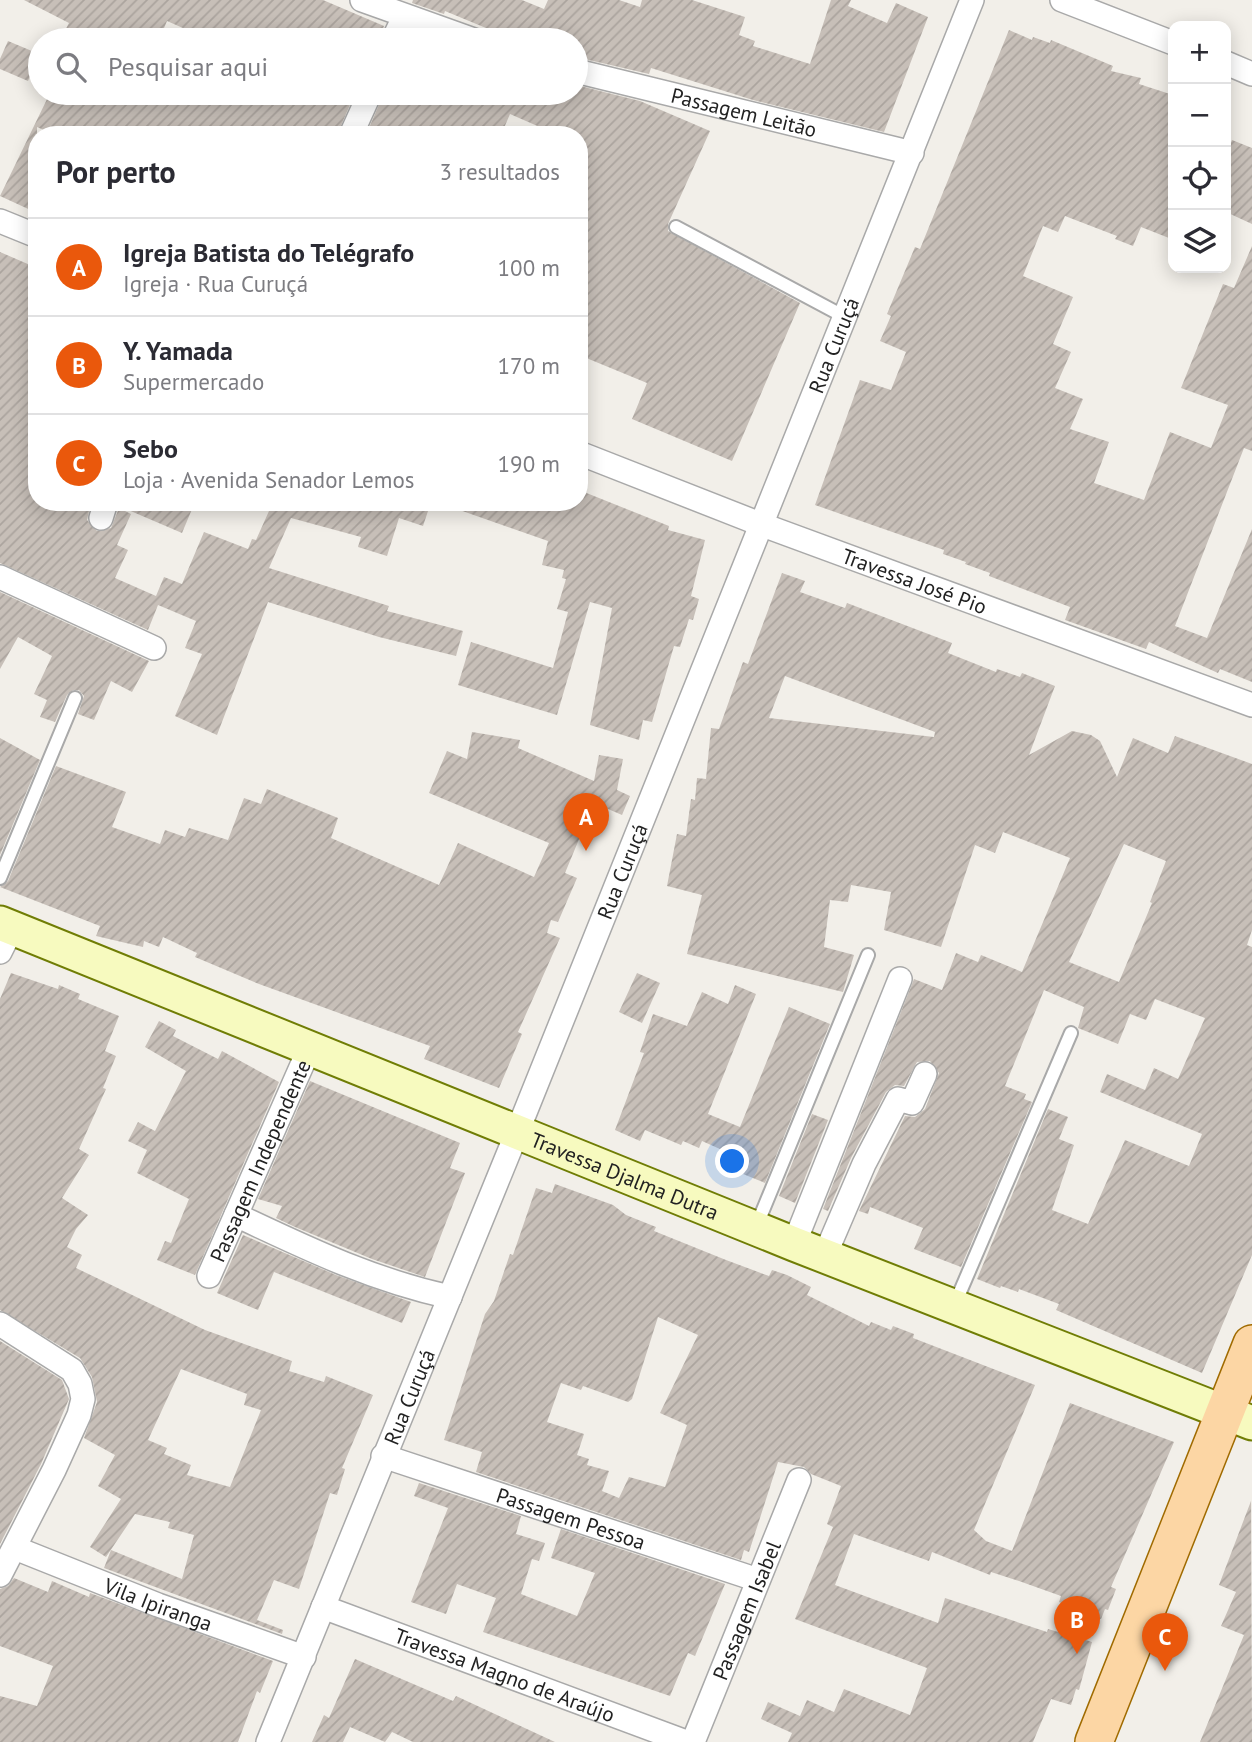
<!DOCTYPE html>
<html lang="pt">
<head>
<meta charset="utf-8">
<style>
	:root { --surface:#fff; --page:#f7f7f7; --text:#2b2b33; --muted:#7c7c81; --line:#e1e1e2; --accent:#ea580c }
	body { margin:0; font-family:"PT Sans",sans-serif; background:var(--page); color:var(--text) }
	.controls { position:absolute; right:21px; top:21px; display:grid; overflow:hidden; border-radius:14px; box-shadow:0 4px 18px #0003 }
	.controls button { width:63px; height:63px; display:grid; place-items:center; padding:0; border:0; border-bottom:2px solid var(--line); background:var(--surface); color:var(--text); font:35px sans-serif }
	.you { position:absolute; left:733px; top:1162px; width:24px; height:24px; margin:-18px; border:5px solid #fff; border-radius:50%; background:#1a73e8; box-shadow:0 0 0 10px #1a73e833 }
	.badge { display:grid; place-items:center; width:46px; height:46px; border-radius:50%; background:var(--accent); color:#fff; font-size:23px; font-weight:700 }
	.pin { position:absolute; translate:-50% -58px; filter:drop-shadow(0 2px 4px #0008) }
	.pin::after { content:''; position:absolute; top:37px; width:24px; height:21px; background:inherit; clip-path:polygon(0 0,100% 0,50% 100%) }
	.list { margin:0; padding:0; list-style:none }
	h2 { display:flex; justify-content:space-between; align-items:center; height:91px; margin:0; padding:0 28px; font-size:30px }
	h2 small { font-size:23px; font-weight:400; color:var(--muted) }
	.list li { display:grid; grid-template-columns:46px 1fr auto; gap:21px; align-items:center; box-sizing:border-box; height:98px; padding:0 28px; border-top:2px solid var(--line) }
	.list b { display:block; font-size:26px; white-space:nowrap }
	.list p { margin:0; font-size:23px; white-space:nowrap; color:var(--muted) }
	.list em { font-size:23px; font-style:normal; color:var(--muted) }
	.icon { flex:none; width:38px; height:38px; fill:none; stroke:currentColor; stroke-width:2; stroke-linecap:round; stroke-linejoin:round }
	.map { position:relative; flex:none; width:1252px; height:1742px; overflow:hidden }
	.search { position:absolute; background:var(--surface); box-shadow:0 4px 18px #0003; left:28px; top:28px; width:560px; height:77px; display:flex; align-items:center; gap:18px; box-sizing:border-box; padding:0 24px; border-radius:38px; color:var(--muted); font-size:26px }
	.panel { position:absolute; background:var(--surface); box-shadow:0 4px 18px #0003; left:28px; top:126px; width:560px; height:385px; border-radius:28px }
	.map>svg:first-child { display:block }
	.building { fill:url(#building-hatch); fill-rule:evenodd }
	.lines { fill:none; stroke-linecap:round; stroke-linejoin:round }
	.lane-casing { stroke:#a9a9a9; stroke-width:16 }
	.street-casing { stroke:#a9a9a9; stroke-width:26 }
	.secondary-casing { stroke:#707d05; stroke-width:37 }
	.primary-casing { stroke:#a06b00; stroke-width:40 }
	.lane { stroke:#fff; stroke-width:12 }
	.street { stroke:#fff; stroke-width:23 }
	.secondary { stroke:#f7fabf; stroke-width:33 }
	.primary { stroke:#fcd6a4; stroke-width:37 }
	.labels { text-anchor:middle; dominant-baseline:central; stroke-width:5; stroke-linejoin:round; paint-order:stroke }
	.street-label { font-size:21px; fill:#222; stroke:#fff }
</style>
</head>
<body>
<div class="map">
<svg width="1252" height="1742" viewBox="0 0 1252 1742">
	<defs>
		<pattern id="building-hatch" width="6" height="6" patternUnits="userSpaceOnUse" patternTransform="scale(1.75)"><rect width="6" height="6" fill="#c7bfb8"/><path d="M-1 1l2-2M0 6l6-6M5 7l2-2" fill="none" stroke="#aba49e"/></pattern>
	</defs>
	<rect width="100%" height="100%" fill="#f2efe9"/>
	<!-- building -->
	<g class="building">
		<path d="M24,0H323L384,26L379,40H210L167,21L159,40H60L69,23Z"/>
		<path d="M413,0H522L544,9L548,0H619L640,7L642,0H692L745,17L739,35L755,41L753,46L810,64L831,0H851L848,6L887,23L896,3L928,17L884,132L753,100L651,68L649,74L576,57V40H515L445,11L444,14L412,3Z"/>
		<path d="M1009,30L1032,40L1033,37L1050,43L1051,40L1113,66L1111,71L1141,78L1139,84L1173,95V226L1169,238L1141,227L1133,246L1115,239L1117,236L1065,216L1058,232L1043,226L1023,276L1073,297L1053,344L1071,352L1055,388L1083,399L1070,429L1109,442L1094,483L1144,500L1170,432L1211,448L1228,405L1181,388L1223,284L1234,288L1252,246V451L1244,448L1175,626L1207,638L1252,529V682L1220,669L1218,673L1149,642L1146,649L1065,620L1070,607L989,576L990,573L965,564L966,562L943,554L944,550L815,505L860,380L891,390L906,352L880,341L891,316L887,314L915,247L920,249Z"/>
		<path d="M8,41L39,54L28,81L0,69V59Z"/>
		<path d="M576,85L640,101L710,131L668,224V231L800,303L732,461L632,419L647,383L579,355V135H558L510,114L501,135H366L384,93H576Z"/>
		<path d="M50,93H355L337,135H55L37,127V213L0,196Z"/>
		<path d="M1232,140L1252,148V224L1226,212V154Z"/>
		<path d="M0,252L37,268V502H91L87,520L97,531L111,528L119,508L131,514L117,545L128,550L115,578L156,596L164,577L182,584L204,532L248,549L252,539L256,540L269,511L254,506L255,502H431L423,526L399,518L387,556L358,547L361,537L291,518L269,568L389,606L387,611L463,631L456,656L379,637L268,602L217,735L175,716L202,654L185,648L196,621L158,605L148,630L0,563Z"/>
		<path d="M579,490L669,526L668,530L705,540L691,596L699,599L693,620L689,619L680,647L674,646L652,722L643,720L639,740L590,725L612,608L590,602L557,715L458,685L471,642L553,668L568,612L557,609L566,579L562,578L564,570L542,565L548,541L451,507V502H516L542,510L546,502H579Z"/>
		<path d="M120,502H195L182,533L119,506Z"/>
		<path d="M782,573L805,581L800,592L845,608L847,603L952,643L948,653L996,672L997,669L1020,677L1022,673L1055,686L1029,755L1072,731L1091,735L1100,741L1117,777L1133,738L1168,753L1175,736L1252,764V930L1247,945L1252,947V1255L1202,1373L1056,1310L1059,1304L1019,1289L1018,1292L1001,1286L1000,1288L977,1279L1048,1109L1068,1117L1059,1139L1074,1145L1052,1210L1088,1224L1125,1140L1189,1166L1202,1134L1100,1092L1107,1074L1145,1090L1154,1068L1178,1079L1205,1018L1155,999L1146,1020L1130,1014L1118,1044L1078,1028L1084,1007L1044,990L1005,1086L1026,1094L1024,1099L1032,1102L961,1267L914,1249L923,1228L870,1207L868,1214L859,1211L905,1116L915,1117L925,1109L939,1073L930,1061L917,1062L904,1086L895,1085L886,1092L851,1158L828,1211L823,1209L914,979L942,990L956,953L978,962L981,955L1022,972L1070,858L1003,832L995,853L975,845L941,947L884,930L891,892L851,885L848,902L830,900L824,947L854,955L843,992L687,954L702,895L667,886L677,834L686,836L691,799L695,800L697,778L706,779L711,728L719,729L743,662L748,664ZM785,676L935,732L934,737L769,718ZM1124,844L1166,861L1150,902L1152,903L1119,982L1069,962Z"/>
		<path d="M0,592L149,661L132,692L111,681L94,720L78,714L84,696L79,690H73L67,695L55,722L40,717L47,700L34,694L52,656L18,637L0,669Z"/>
		<path d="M472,732L520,740L518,748L594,781L599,755L623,759L617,790L630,796L622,815L594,803L565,873L577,878L558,922L551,920L547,933L560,938L518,1032L522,1034L499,1088L424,1059L430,1046L259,984L195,957L197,953L163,937L159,947L144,941L143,947L96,936L100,926L0,887L8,881L56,766L126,792L112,827L160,844L165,830L185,837L189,828L228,840L244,798L261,804L267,789L338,818L331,838L439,885L458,843L534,877L549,843L429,793L447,751L467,759Z"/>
		<path d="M0,738L40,760L0,855Z"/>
		<path d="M11,973L58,989L59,985L80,994L78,999L119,1016L105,1051L116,1056L103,1088L106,1089L79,1149L89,1155L62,1198L88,1215L76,1229L67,1247L82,1255L76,1268L205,1330L292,1361L289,1371L324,1382L326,1376L373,1395L342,1468L345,1469L337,1495L330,1493L299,1589L274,1580L257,1620L283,1630L282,1634L104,1568L111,1550L182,1579L194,1535L168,1528L170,1522L135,1514L106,1557L90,1547L121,1499L98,1486L115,1455L84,1438L97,1402L92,1377L80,1358L0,1310V999ZM181,1369L247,1394L244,1405L261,1410L230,1487L187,1475L191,1465L164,1454L167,1448L148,1440Z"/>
		<path d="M637,973L660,983L642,1023L619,1012Z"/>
		<path d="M735,985L756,994L708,1114L740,1127L789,1007L830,1024L765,1183L743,1174L749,1162L702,1141L699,1148L683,1141L681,1145L645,1130L640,1141L615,1130L644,1053L640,1052L653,1014L687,1026L702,992L728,1004Z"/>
		<path d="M159,1021L176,1030L173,1036L218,1059L222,1051L279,1082L195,1275L157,1260L165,1241L171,1243L189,1199L137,1173L147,1150L128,1141L138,1122L155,1131L186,1071L145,1047Z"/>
		<path d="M310,1081L460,1143L450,1168L465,1173L425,1277L372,1259L295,1227L276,1218L282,1206L258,1199Z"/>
		<path d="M812,1114L828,1120L795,1203L779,1196Z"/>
		<path d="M555,1184L613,1205L626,1215L656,1227L654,1231L726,1260L769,1276L772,1270L787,1275L811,1287L807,1295L869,1326L871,1322L891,1330L893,1326L914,1334L913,1338L1035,1385L974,1530L986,1541L1012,1551L1070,1403L1174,1442L1111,1587L1116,1589L1108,1610L1105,1609L1101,1619L1059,1602L1061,1596L1019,1581L991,1572L990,1575L932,1552L929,1561L854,1534L835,1585L938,1623L945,1598L1047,1632L1048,1629L1092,1642L1079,1690L1076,1689L1071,1705L1051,1699L1033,1742H788L792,1733L761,1719L768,1702L800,1716L807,1700L834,1712L844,1689L910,1715L927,1668L795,1619L833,1527L827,1524L841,1486L811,1474L804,1467L778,1462L749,1552L744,1550L741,1560L476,1472L482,1452L444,1440L485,1314L494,1301L510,1254L513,1255L536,1188L552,1193ZM658,1317L698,1335L660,1413L687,1425L665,1487L629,1477L619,1498L602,1491L609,1471L587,1465L589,1459L577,1455L584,1434L547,1422L561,1383L581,1390L583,1386L628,1402L632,1399Z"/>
		<path d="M243,1235L336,1275L411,1302L402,1323L274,1272L258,1310L217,1293Z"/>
		<path d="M0,1341L62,1380L69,1399L41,1464L0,1544Z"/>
		<path d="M419,1483L521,1516L516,1534L545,1543L539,1561L532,1559L521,1594L577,1616L595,1573L551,1558L561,1529L725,1584L695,1656L688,1653L670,1696L483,1632L496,1598L457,1584L446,1614L411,1602L448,1508L414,1496Z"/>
		<path d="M1251,1501L1252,1742H1200L1244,1635L1221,1626L1236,1592L1219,1585Z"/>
		<path d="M14,1578L48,1592L52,1581L89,1597L90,1593L273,1661L260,1693L257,1691L238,1742H0V1696L37,1706L53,1666L0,1646V1589L8,1586Z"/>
		<path d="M355,1659L453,1701L456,1696L555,1742H413L392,1732L385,1742L350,1727L343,1742H312L324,1715L329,1718Z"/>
	</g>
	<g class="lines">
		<defs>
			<g id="lane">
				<path d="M676,227L845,317"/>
				<path d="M0,878L75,698"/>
				<path d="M756,1227L868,955"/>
				<path d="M954,1306L1071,1033"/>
			</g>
			<g id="street">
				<path d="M362,0L474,40"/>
				<path d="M1062,0L1173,43"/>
				<path d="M393,40L404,17"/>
				<path d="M1226,63L1252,74"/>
				<path id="s1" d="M576,71L912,153"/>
				<path d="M351,135L370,93"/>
				<path d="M0,221L37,236"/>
				<path id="s2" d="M579,453L760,524L1252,705"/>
				<path d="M101,518L106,502"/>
				<path d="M0,577L154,648"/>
				<path d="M0,952L12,928"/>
				<path d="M236,1215C308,1249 372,1280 450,1297"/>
				<path d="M794,1244L900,979"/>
				<path d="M825,1255L864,1164L898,1099L912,1103L925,1074"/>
				<path id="s3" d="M209,1276L310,1047"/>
				<path d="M0,1324L72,1370L80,1384L83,1399L79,1415L54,1470L0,1575"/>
				<path id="s4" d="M383,1456L758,1580"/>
				<path id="s5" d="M15,1548L158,1605L304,1657"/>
				<path id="s6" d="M323,1607L686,1742"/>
				<path id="s7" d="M268,1742L518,1130L972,0"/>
				<path id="s8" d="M693,1742L799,1480"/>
			</g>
			<g id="secondary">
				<path id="s9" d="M0,923L794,1244L1252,1423"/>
			</g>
			<path id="primary" d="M1094,1742L1252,1344"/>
		</defs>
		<!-- lane casing -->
		<use href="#lane" class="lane-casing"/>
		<!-- street casing -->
		<use href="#street" class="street-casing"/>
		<!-- secondary casing -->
		<use href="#secondary" class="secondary-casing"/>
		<!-- primary casing -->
		<use href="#primary" class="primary-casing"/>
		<!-- lane -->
		<use href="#lane" class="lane"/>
		<!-- street -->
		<use href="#street" class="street"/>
		<!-- secondary -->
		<use href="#secondary" class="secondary"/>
		<!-- primary -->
		<use href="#primary" class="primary"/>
	</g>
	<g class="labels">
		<!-- street labels -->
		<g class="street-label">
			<text stroke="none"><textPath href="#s1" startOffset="173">Passagem Leitão</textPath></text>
			<text stroke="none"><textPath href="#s7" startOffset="1507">Rua Curuçá</textPath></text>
			<text stroke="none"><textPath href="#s2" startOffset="359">Travessa José Pio</textPath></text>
			<text stroke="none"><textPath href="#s7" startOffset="940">Rua Curuçá</textPath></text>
			<text stroke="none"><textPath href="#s3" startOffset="126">Passagem Independente</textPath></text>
			<text stroke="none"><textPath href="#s9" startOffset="674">Travessa Djalma Dutra</textPath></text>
			<text stroke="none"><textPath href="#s7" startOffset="373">Rua Curuçá</textPath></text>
			<text stroke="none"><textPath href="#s4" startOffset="198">Passagem Pessoa</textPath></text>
			<text stroke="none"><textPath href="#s5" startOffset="154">Vila Ipiranga</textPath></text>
			<text stroke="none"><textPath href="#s8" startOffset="142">Passagem Isabel</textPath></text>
			<text stroke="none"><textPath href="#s6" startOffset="194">Travessa Magno de Araújo</textPath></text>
		</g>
	</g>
</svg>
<div class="controls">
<button>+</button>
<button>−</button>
<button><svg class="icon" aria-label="locate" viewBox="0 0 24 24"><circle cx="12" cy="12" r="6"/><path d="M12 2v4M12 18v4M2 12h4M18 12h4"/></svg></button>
<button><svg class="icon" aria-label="layers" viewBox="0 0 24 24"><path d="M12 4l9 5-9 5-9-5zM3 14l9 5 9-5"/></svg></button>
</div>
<div class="you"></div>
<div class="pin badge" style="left:586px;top:851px">A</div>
<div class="pin badge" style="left:1077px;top:1654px">B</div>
<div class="pin badge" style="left:1165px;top:1671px">C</div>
<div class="search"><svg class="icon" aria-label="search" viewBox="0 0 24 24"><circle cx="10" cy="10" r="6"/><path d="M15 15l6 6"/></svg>Pesquisar aqui</div>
<section class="panel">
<h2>Por perto<small>3 resultados</small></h2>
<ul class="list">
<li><span class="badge">A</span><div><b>Igreja Batista do Telégrafo</b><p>Igreja · Rua Curuçá</p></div><em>100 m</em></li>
<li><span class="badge">B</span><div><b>Y. Yamada</b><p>Supermercado</p></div><em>170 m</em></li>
<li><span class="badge">C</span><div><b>Sebo</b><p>Loja · Avenida Senador Lemos</p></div><em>190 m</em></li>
</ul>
</section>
</div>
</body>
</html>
